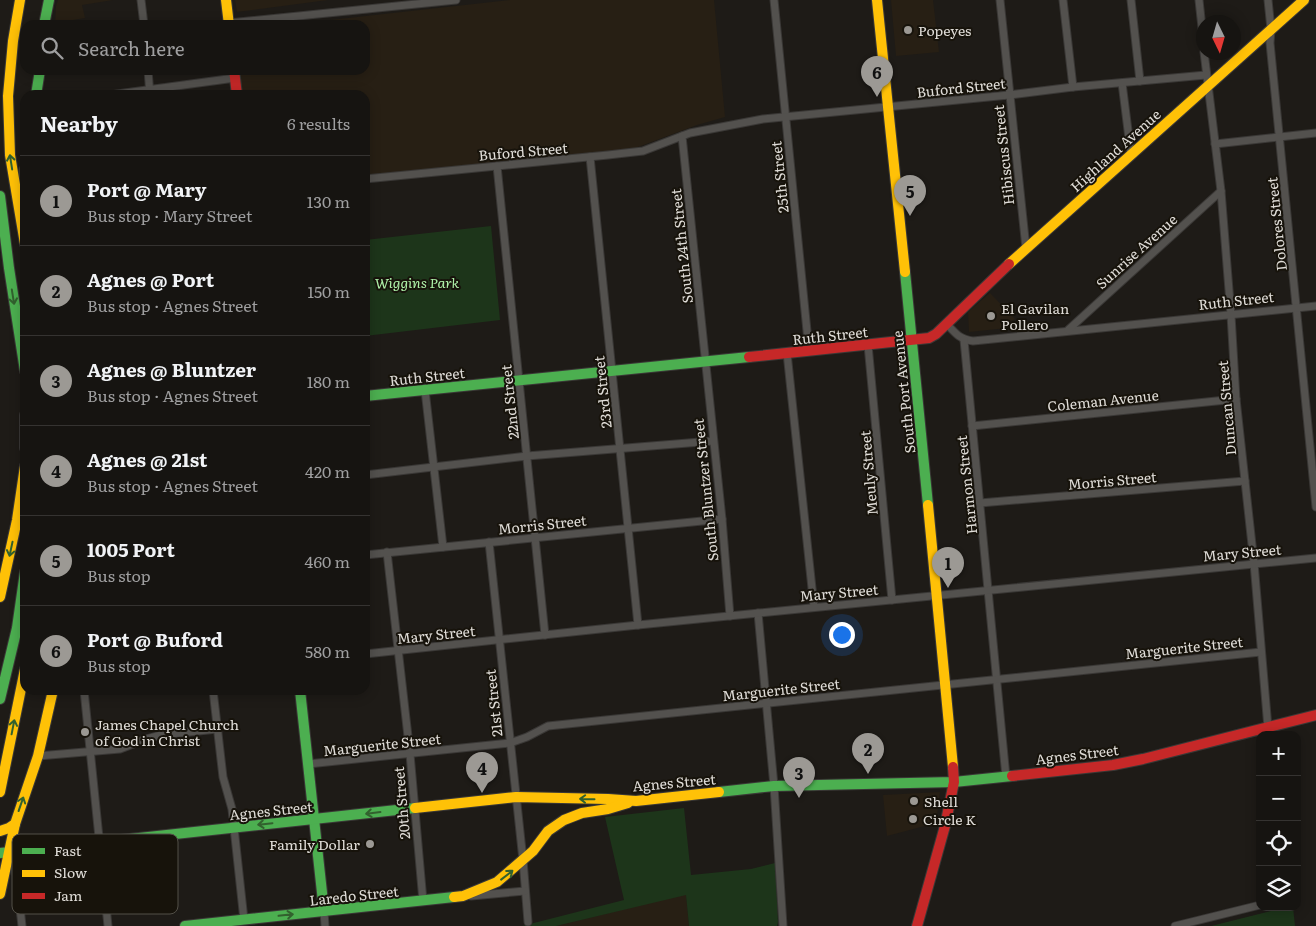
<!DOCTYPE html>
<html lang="en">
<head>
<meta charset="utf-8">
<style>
	:root { --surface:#161411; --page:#23211f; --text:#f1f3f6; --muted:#9e9e9f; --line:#353331; --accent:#9c9994 }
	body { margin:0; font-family:Literata,serif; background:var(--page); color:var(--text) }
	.controls { position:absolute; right:15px; bottom:15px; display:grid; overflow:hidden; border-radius:10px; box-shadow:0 2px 12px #0003 }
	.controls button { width:45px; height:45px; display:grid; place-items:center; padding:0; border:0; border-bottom:1px solid var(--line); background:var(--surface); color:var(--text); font:25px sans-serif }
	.compass { position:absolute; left:1196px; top:15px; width:45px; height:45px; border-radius:50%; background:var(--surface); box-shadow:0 2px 12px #0003; rotate:175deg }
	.you { position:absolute; left:841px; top:634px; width:18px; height:18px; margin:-12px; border:4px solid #fff; border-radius:50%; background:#1a73e8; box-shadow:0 0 0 8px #1a73e833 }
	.badge { display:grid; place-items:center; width:32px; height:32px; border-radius:50%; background:var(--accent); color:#111; font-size:16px; font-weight:700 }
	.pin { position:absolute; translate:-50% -41px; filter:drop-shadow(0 1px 2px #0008) }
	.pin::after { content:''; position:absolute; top:26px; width:18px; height:15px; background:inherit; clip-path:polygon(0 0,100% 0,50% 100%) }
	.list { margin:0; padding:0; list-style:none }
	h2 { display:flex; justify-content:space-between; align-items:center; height:65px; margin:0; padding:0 20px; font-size:21px }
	h2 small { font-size:16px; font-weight:400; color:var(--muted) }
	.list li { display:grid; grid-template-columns:32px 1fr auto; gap:15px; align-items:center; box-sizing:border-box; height:90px; padding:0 20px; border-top:1px solid var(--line) }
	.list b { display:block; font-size:19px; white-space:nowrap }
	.list p { margin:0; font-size:16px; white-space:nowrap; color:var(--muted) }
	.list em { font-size:16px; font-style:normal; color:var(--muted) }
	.icon { flex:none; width:28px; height:28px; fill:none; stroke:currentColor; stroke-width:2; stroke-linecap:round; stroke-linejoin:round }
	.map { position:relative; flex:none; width:1316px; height:926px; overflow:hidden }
	.search { position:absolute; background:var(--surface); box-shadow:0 2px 12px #0003; left:20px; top:20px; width:350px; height:55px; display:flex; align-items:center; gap:12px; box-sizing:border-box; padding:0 18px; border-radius:15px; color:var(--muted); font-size:19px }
	.panel { position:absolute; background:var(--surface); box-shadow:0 2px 12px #0003; left:20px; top:90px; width:350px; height:605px; border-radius:15px }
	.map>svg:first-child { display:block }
	.built { fill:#271f14 }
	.green { fill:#1d351a }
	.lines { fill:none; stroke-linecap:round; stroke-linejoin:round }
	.street-casing { stroke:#3a3836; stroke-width:9 }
	.fast-casing { stroke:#3a3836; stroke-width:12 }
	.slow-casing { stroke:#3a3836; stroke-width:12 }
	.jam-casing { stroke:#3a3836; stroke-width:12 }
	.street { stroke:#53514e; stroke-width:7 }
	.fast { stroke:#4caf50; stroke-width:10 }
	.slow { stroke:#ffc107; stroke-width:10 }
	.jam { stroke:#c62828; stroke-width:10 }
	.oneway { stroke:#32612e }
	.poi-dot { fill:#9c9994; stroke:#17130b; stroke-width:2 }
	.labels { text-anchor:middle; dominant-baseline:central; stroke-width:4; stroke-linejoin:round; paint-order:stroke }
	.poi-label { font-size:14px; fill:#e0ddd8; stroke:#17130b; text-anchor:start }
	.street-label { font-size:14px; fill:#e0ddd8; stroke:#17130b }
	.park-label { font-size:14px; font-style:italic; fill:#aff2a9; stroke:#17130b }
	.key { fill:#17130b; stroke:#535048; stroke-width:1 }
	.key-label { font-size:14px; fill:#e0ddd8 }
</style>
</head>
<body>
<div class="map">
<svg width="1316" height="926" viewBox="0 0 1316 926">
	<rect width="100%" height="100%" fill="#1e1b17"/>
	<!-- built -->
	<g class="built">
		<path d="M58,0H113L82,5L85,18L55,23L56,6Z"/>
		<path d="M235,0H328L237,12Z"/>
		<path d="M510,0H714L725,117L697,125L630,150L365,175V95H242L239,70H365V25H285Z"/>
		<path d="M891,0H933L939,52L896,56Z"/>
		<path d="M990,293L1015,319L1007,323V328L969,332L968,312Z"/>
		<path d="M940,792L936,823L887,836L883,795Z"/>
		<path d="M686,894L689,926H556Z"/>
	</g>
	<!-- green -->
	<g class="green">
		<path d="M491,226L500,320L365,336V240Z"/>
		<path d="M684,808L691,875L751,869L775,863L778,922L777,926H689L686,895L556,926H522L624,900L605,817Z"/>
		<path d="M1287,907H1293L1295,926H1211Z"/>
	</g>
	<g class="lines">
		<defs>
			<g id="street">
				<path d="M141,0L144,25"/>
				<path d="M774,0L809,351"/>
				<path d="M1000,0L1026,248"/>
				<path d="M1063,0L1073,87"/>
				<path d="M1131,0L1140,81"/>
				<path d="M1199,0L1204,46"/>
				<path d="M1268,0L1271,29L1270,43L1316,507"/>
				<path d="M229,23L456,0"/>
				<path d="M1204,52L1221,191L1231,315L1236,399L1254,563L1268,728"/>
				<path d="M148,70L150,95"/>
				<path d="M1122,83L1131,154"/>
				<path d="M110,95L235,78"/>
				<path d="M1215,144L1316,133"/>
				<path d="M590,157L638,625"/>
				<path d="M497,166L545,635"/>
				<path d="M365,179L608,155L643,151L682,136"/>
				<path d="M946,323C955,333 959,339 973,341L1316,306"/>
				<path d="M1068,330L1221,191"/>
				<path d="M964,340L1006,777"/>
				<path d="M868,345L892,600"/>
				<path d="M787,353L814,607"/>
				<path d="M425,390L443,547"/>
				<path d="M972,426L1236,399"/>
				<path d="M365,475L527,456L713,441"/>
				<path d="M980,503L1245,481"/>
				<path d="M489,542L523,860L528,922"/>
				<path d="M387,552L410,754L423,901"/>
				<path d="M365,555L722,519"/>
				<path d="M758,613L774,786L783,926"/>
				<path d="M730,616L722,519L682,136L690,133L763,119L1009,95L1073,87L1206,75"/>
				<path d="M365,654L638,625L1316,558"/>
				<path d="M84,690L108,926"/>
				<path d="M213,690L223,777L232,809L244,920"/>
				<path d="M38,756L120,749L146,739L161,735L217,729"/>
				<path d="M308,764L510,743L527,737L548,726L1261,652"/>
				<path d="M9,851L15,863L22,926"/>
				<path d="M471,896L525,891"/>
				<path d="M324,911L325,926"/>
				<path d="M1175,926L1260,905"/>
			</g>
			<g id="fast">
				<path d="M44,25L49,0"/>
				<path d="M36,95L40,70"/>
				<path d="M0,196L9,268L25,371"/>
				<path d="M905,272L928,505"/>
				<path d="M365,396L749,357"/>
				<path d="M300,690L324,911"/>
				<path d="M0,699L17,628L25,572"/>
				<path d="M719,792L774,786L954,782L1012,776"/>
				<path d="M0,853L415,808"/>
				<path d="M185,926L454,897"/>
			</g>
			<g id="slow">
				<path d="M20,0L13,41L8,96L10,155L25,244"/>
				<path d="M226,0L229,25"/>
				<path d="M877,0L905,272"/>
				<path d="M25,169V179"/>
				<path d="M1009,264L1304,0"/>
				<path d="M25,415V448"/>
				<path d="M928,505L953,767"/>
				<path d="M0,597L17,520L25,466"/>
				<path d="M0,792L25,669"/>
				<path d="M415,808L516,797L608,799L636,801L719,792"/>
				<path d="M0,831L9,828L15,824"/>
				<path d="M0,894L15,824L38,756L53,690"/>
				<path d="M454,897L463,896L497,882L533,851L548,831L564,820L582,813L608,809L628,803"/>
			</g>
			<g id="jam">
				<path d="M234,70L237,95"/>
				<path d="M749,357L929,338L936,334L1009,264"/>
				<path d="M1012,776L1113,765L1143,759L1316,715"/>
				<path d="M917,926L945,826L954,782L953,767"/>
			</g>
		</defs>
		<!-- street casing -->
		<use href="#street" class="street-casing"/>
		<!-- fast casing -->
		<use href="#fast" class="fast-casing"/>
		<!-- slow casing -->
		<use href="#slow" class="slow-casing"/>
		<!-- jam casing -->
		<use href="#jam" class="jam-casing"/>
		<!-- street -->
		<use href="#street" class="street"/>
		<!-- fast -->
		<use href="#fast" class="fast"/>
		<!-- slow -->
		<use href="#slow" class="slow"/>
		<!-- jam -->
		<use href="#jam" class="jam"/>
	</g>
	<!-- one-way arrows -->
	<defs><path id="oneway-shaft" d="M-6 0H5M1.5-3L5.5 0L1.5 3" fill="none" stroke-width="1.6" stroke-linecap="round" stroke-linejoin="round" transform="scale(1.25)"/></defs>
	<g class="oneway">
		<use href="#oneway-shaft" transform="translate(11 162) rotate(-99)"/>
		<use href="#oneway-shaft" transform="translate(13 297) rotate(81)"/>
		<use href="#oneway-shaft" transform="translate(11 549) rotate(102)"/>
		<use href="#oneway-shaft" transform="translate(13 727) rotate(-79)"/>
		<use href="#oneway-shaft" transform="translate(587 799) rotate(-179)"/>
		<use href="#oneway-shaft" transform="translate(21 804) rotate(-71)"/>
		<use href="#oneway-shaft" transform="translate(373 813) rotate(173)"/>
		<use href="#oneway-shaft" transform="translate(265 824) rotate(174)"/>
		<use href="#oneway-shaft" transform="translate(507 875) rotate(-38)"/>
		<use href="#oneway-shaft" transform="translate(286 915) rotate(-6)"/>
	</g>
	<!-- markers -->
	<g class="poi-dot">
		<circle cx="908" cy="30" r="5"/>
		<circle cx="991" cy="316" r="5"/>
		<circle cx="85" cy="732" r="5"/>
		<circle cx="914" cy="801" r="5"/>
		<circle cx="913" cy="819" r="5"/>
		<circle cx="370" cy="844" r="5"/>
	</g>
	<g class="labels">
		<!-- poi labels -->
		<g class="poi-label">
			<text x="918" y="30">Popeyes</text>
			<text x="1001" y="308">El Gavilan<tspan x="1001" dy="16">Pollero</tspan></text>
			<text x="95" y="724">James Chapel Church<tspan x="95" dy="16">of God in Christ</tspan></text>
			<text x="924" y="801">Shell</text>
			<text x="923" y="819">Circle K</text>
			<text x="360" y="844" text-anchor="end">Family Dollar</text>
		</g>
		<!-- street labels -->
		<g class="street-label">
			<text transform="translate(961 87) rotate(-6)">Buford Street</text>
			<text transform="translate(1115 150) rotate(-42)">Highland Avenue</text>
			<text transform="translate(523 151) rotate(-5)">Buford Street</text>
			<text transform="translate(1003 155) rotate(-96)">Hibiscus Street</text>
			<text transform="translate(779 177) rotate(-96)">25th Street</text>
			<text transform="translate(1276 224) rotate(-96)">Dolores Street</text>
			<text transform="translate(681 246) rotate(-96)">South 24th Street</text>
			<text transform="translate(1136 251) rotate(-42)">Sunrise Avenue</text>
			<text transform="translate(1236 300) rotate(-6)">Ruth Street</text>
			<text transform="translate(830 335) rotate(-6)">Ruth Street</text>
			<text transform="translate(427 376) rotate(-6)">Ruth Street</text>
			<text transform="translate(602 392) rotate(-96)">23rd Street</text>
			<text transform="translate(903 392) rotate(-96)">South Port Avenue</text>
			<text transform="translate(1103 400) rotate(-6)">Coleman Avenue</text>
			<text transform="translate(509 402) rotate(-96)">22nd Street</text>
			<text transform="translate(1226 408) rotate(-95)">Duncan Street</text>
			<text transform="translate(868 473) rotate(-95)">Meuly Street</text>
			<text transform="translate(1112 480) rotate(-5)">Morris Street</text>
			<text transform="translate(966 485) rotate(-96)">Harmon Street</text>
			<text transform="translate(705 490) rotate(-96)">South Bluntzer Street</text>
			<text transform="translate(542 524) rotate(-6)">Morris Street</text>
			<text transform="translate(1242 552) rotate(-5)">Mary Street</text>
			<text transform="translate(839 592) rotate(-5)">Mary Street</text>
			<text transform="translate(436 634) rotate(-6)">Mary Street</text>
			<text transform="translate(1184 647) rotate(-6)">Marguerite Street</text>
			<text transform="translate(781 689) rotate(-6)">Marguerite Street</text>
			<text transform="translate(493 703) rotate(-96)">21st Street</text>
			<text transform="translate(382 744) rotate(-6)">Marguerite Street</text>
			<text transform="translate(1077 754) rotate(-7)">Agnes Street</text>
			<text transform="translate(674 782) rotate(-5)">Agnes Street</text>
			<text transform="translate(401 803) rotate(-95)">20th Street</text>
			<text transform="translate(271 810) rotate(-6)">Agnes Street</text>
			<text transform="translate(354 895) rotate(-6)">Laredo Street</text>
		</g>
		<!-- park labels -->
		<g class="park-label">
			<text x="417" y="282">Wiggins Park</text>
		</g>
	</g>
	<!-- legend -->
	<rect x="12" y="834" width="166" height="80" rx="8" class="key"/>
	<rect x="22" y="848" width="23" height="6" fill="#4caf50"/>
	<rect x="22" y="870" width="23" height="7" fill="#ffc107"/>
	<rect x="22" y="893" width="23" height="6" fill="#c62828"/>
	<g class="key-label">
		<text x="54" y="856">Fast</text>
		<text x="54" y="878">Slow</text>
		<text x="54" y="901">Jam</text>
	</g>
</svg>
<div class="controls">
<button>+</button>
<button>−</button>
<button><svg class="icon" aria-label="locate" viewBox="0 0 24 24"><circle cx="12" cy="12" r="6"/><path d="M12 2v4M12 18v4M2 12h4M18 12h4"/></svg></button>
<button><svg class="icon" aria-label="layers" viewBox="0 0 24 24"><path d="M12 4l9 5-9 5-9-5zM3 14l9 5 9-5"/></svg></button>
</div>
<svg class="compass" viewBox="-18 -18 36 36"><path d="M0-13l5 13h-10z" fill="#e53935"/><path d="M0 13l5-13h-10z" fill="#9e9e9f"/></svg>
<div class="you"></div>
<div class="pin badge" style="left:948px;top:588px">1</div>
<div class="pin badge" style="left:868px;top:774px">2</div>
<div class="pin badge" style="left:799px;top:798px">3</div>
<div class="pin badge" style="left:482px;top:793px">4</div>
<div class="pin badge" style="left:910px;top:216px">5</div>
<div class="pin badge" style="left:877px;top:97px">6</div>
<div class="search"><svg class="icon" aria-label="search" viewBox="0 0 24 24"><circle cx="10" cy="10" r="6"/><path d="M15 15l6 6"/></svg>Search here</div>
<section class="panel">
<h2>Nearby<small>6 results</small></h2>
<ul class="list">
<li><span class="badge">1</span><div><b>Port @ Mary</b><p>Bus stop · Mary Street</p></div><em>130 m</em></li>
<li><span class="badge">2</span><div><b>Agnes @ Port</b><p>Bus stop · Agnes Street</p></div><em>150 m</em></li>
<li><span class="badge">3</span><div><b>Agnes @ Bluntzer</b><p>Bus stop · Agnes Street</p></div><em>180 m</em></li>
<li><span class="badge">4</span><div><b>Agnes @ 21st</b><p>Bus stop · Agnes Street</p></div><em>420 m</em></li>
<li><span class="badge">5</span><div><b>1005 Port</b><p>Bus stop</p></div><em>460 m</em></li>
<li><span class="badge">6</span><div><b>Port @ Buford</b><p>Bus stop</p></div><em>580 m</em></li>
</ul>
</section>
</div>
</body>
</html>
